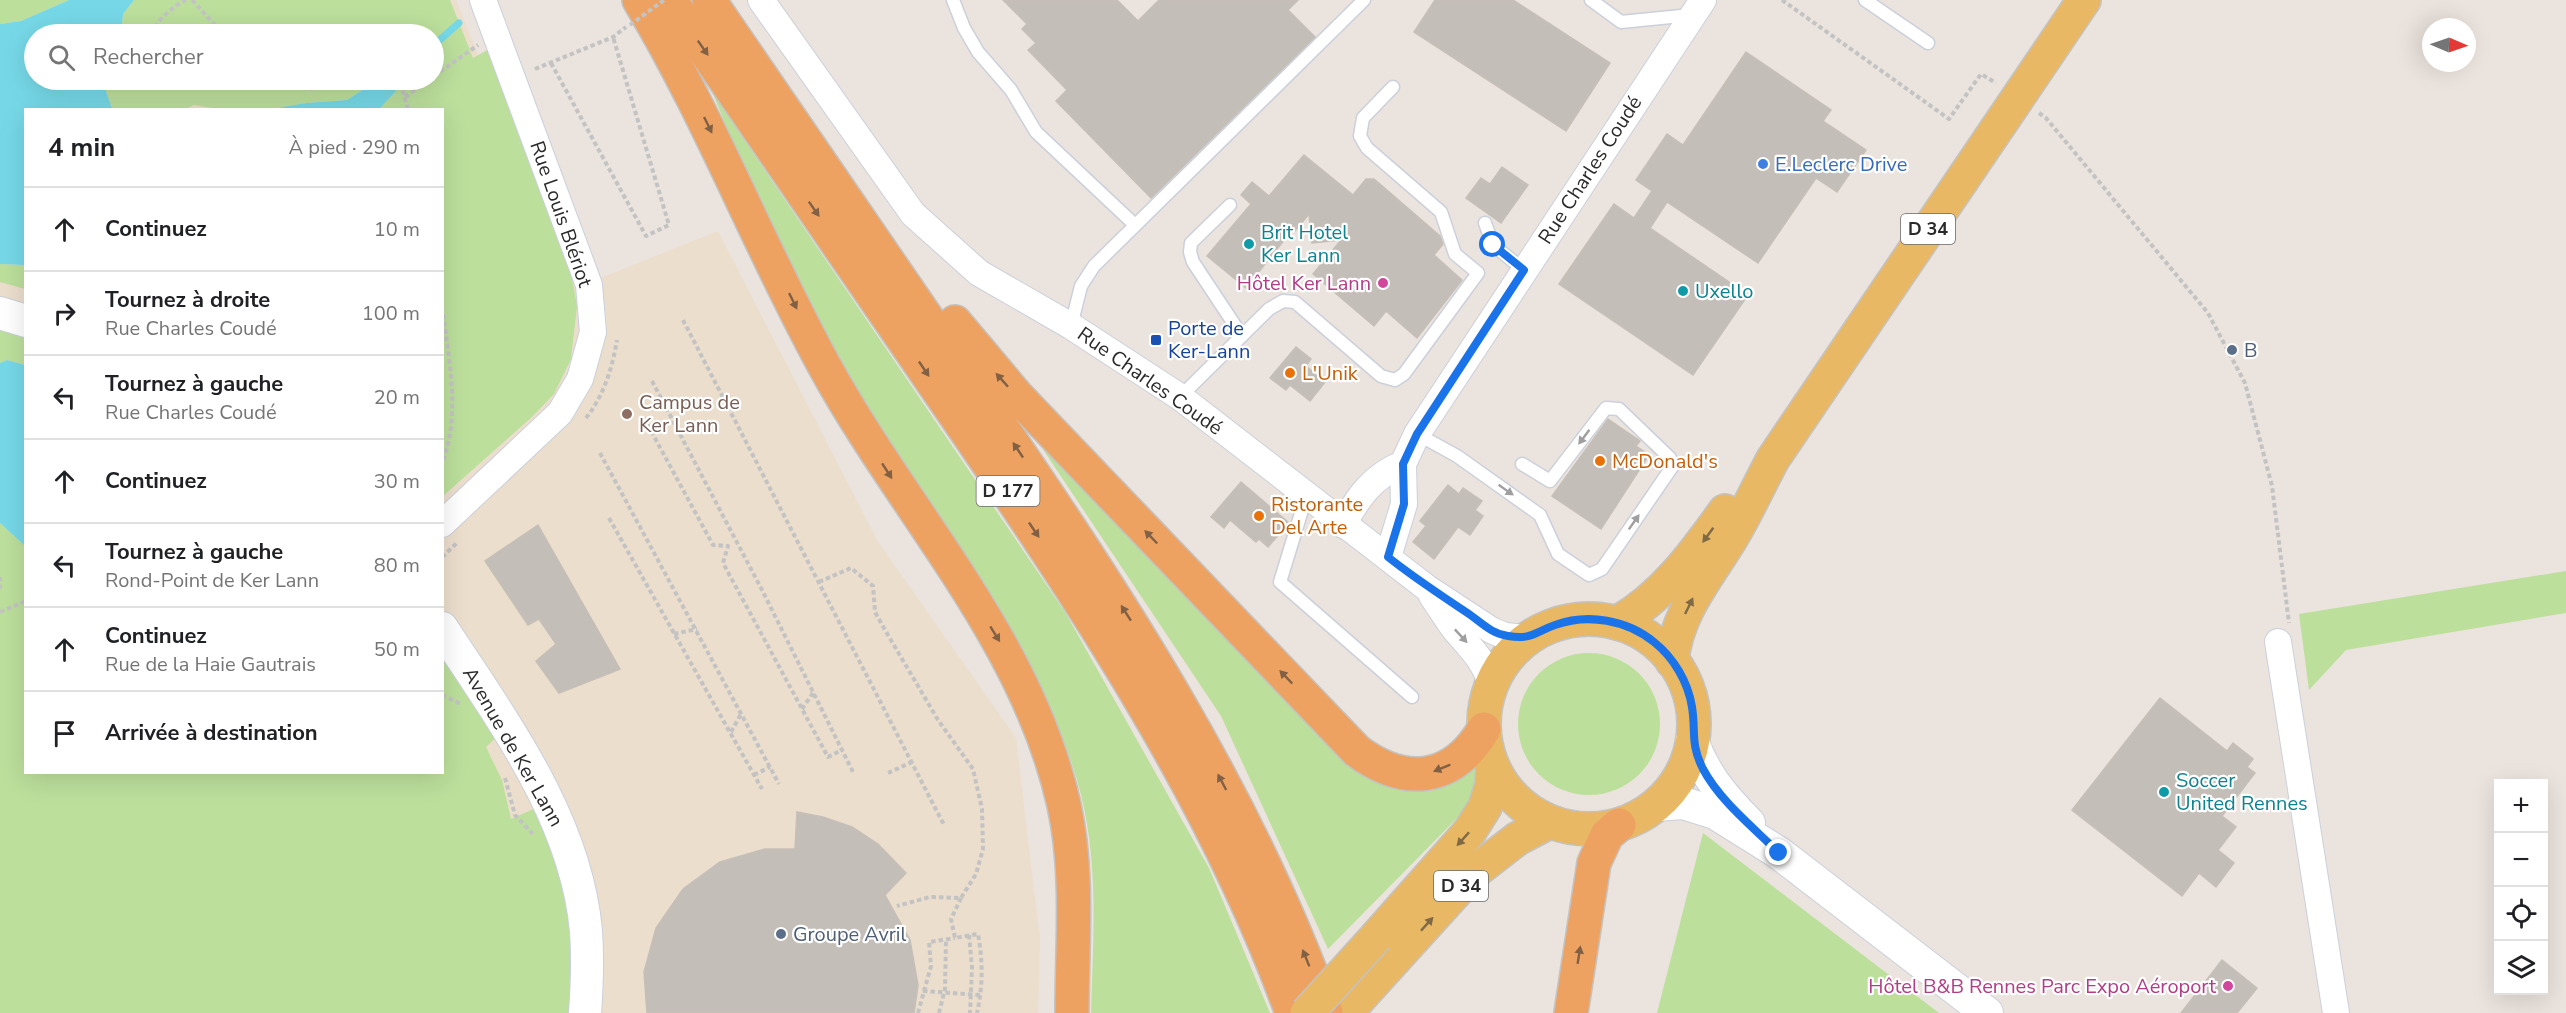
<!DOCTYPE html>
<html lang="fr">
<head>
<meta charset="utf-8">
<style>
	:root { --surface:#fff; --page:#f6f6f6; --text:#202124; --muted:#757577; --line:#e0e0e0 }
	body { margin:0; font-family:"Nunito Sans",sans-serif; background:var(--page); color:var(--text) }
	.controls { position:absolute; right:18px; bottom:18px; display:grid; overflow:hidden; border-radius:0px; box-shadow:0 6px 24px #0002 }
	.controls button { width:54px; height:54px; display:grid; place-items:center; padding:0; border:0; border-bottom:2px solid var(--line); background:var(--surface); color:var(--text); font:30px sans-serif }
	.compass { position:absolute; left:2422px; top:18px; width:54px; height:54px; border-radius:50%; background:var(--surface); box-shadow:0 6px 24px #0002; rotate:92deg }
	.stop { position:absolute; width:18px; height:18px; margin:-14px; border:4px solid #1a73e8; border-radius:50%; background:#fff }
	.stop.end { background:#1a73e8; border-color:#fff; box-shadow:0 2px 6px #0008 }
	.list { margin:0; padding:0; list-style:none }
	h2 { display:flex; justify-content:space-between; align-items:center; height:78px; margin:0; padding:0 24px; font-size:26px }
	h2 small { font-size:20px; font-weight:400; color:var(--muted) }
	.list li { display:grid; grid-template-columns:39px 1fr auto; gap:18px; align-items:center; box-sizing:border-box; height:84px; padding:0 24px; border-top:2px solid var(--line) }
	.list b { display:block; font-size:22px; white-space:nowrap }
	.list p { margin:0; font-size:20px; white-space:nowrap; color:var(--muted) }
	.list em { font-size:20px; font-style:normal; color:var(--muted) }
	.icon { flex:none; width:33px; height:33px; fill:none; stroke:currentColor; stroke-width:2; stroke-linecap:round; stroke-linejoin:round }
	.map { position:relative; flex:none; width:2566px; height:1013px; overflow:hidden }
	.search { position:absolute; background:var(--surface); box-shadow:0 6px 24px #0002; left:24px; top:24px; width:420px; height:66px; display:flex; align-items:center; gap:15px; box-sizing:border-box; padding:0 21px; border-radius:33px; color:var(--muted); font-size:22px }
	.panel { position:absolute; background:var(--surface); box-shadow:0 6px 24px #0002; left:24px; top:108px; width:420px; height:666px; border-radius:0px }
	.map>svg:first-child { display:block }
	.education { fill:#ecdecd; fill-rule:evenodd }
	.green { fill:#bcdf9c }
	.water { fill:#76d8e7 }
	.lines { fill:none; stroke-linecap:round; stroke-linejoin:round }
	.stream { stroke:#76d8e7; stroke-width:7 }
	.building { fill:#c4beb8; stroke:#c6bfb7; stroke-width:1.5 }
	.service-casing { stroke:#cbd0db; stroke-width:15 }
	.minor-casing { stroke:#cbd0db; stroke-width:28 }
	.tertiary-casing { stroke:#cbd0db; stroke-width:34 }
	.primary-casing { stroke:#c3c3c3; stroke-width:36 }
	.trunk-casing { stroke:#c3c3c3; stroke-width:36 }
	.path { stroke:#c3c3c3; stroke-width:4; stroke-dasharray:4.5 3; stroke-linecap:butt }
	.service { stroke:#fff; stroke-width:12 }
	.minor { stroke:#fff; stroke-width:26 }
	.tertiary { stroke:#fff; stroke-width:32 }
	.primary { stroke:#e8b865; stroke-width:33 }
	.trunk { stroke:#eea262; stroke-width:33 }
	.primary-bridge-casing { stroke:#c3c3c3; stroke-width:36; stroke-linecap:butt }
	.path-bridge { stroke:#c3c3c3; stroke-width:4; stroke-dasharray:4.5 3; stroke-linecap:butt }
	.primary-bridge { stroke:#e8b865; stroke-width:33 }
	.oneway { fill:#826043 }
	.oneway2 { fill:#9f9f9f }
	.oneway3 { fill:#7f6a45 }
	.route { stroke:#1a73e8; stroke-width:8 }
	.shop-dot { fill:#3f7fe0; stroke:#fff; stroke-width:2 }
	.culture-dot { fill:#0f9aa8; stroke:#fff; stroke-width:2 }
	.hotel-dot { fill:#d1479c; stroke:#fff; stroke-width:2 }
	.transit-dot { fill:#1a4fb4; stroke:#fff; stroke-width:2 }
	.service-dot { fill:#5c6f8a; stroke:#fff; stroke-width:2 }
	.food-dot { fill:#e8710a; stroke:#fff; stroke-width:2 }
	.education-dot { fill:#8d6e63; stroke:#fff; stroke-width:2 }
	.labels { text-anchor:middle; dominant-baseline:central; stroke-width:4.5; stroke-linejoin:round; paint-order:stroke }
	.shield { fill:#fff; stroke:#6a6a6a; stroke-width:1.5 }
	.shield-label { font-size:18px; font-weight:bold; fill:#2a2a2a }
	.shop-label { font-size:20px; fill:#366cbe; stroke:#fff; text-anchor:start }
	.street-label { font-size:20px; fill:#2a2a2a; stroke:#fff }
	.culture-label { font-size:20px; fill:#0d838f; stroke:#fff; text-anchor:start }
	.hotel-label { font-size:20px; fill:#b23c85; stroke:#fff; text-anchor:end }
	.transit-label { font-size:20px; fill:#164399; stroke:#fff; text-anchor:start }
	.service-label { font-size:20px; fill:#4e5e75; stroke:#fff; text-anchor:start }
	.food-label { font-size:20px; fill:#c56008; stroke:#fff; text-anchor:start }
	.education-label { font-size:20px; fill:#785e54; stroke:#fff; text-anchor:start }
</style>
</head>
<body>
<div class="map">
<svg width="2566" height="1013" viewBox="0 0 2566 1013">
	<rect width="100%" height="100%" fill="#ebe3dd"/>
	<!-- education -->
	<path class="education" d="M0,0H456L480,59L524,146L576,288L718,231L877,540L1016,738L1040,940L1038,1013H0ZM34,34H434V80H34ZM26,110H442V772H26Z"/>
	<!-- green -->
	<g class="green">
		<path d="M0,0H69L21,21L0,24Z"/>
		<path d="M134,0H450L473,58L489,49L570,267L577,306L571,359L554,394L533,416L443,496L442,110L379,108L396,91V85L392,80H434V34H121L123,14Z"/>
		<path d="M110,80H378L347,100L306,103L272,110H223L194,105L186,109H112L106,91Z"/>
		<path d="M713,94L1065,612L1209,868L1270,1013H1091C1093,941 1099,866 1081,795C1044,649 933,514 853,388C834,359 820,324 805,293C772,227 740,162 713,94Z"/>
		<path d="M0,264L25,265V289L0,282Z"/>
		<path d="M0,324L25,332V365L7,360L0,363Z"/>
		<path d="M1008,397L1366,772L1481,754L1483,765L1468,807L1328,949L1221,716Z"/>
		<path d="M0,523L25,546L26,772H442L443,644L500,734L486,747L502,780L511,819L538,807L571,899L574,1013H0Z"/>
		<path d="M2566,571V613L2346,650L2309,690L2299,614Z"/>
		<circle cx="1589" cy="724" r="71"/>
		<path d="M1703,833L1939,1013H1657Z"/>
	</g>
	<!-- water -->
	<g class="water">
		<path d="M69,0H134L123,14L121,34H34V80H110L106,91L112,109L26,110L25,265L0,264V24L21,21Z"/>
		<path d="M378,80H392L397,85L396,91L379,109H272L306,103L347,100Z"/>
		<path d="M7,360L25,365V546L0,523V363Z"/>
	</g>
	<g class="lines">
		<!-- stream -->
		<path class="stream" d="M434,45L459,23"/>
	</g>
	<!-- building -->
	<g class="building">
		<path d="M1003,0H1117L1138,21L1159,0H1298L1288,10L1315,37L1151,198L1056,101L1067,90L1028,50L1036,43L1022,29L1027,24Z"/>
		<path d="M1435,0H1513L1610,63L1566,131L1414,32Z"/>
		<path d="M1746,52L1831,110L1823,121L1866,150L1837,192L1816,178L1758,263L1667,202L1650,228L1748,295L1693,375L1559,284L1614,204L1634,218L1652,191L1636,180L1667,134L1683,145Z"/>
		<path d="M1304,155L1353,195L1366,179H1374L1440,236L1443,244L1434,255L1462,280L1417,338L1386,311L1374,326L1313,274L1341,240L1312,243L1309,214L1295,231L1293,229L1246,288L1207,256L1251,204L1241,195L1252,182L1269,196Z"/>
		<path d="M1502,167L1528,185L1501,223L1466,198L1481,178L1490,184Z"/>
		<path d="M1296,347L1311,359L1306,366L1325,382L1310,401L1290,385L1286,390L1270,378Z"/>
		<path d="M1608,419L1640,441L1636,446L1649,455L1601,529L1552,496Z"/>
		<path d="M1241,482L1289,523L1268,547L1259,539L1256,542L1230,520L1224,528L1211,517Z"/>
		<path d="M1448,485L1459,494L1463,488L1482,501L1475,510L1483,516L1470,535L1458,527L1434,559L1413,542L1426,526L1420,521Z"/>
		<path d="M538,525L620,669L559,693L536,661L556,644L539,619L528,625L485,561Z"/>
		<path d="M2160,698L2227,751L2233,743L2253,759L2247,767L2255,773L2222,816L2236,827L2218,850L2234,863L2216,887L2199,873L2182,896L2072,810Z"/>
		<path d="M797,812L823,817L852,827L878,844L906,873L885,895L910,940L918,985L914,1013H647L644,972L656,928L683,889L720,862L765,849H795Z"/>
		<path d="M2222,960L2257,988L2237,1013H2181Z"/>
	</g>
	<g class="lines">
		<defs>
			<g id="service">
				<path d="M953,0L964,28L978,52L1011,90L1036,132L1135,225"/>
				<path d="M1591,0L1621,22L1691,15"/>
				<path d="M1865,0L1928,43"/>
				<path d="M1230,205L1191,243L1190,252L1193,262L1242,336"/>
				<path d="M1485,223L1493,245L1524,270"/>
				<path d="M1071,326L1081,286L1094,266L1364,0"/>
				<path d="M1180,397L1269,309L1283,301L1295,302L1381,376L1395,380L1404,374L1478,273L1455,254L1441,212L1367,148L1360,136L1363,118L1393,87"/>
				<path d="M1417,434L1457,456L1540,515L1558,554L1589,575L1602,569L1672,467L1670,458L1619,409L1606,408L1550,481L1522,464"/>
				<path d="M1306,497L1280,582L1412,697"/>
			</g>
			<g id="minor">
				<path d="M761,0L913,214L979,273L1071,326L1180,397L1427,588L1491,630L1505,636L1528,638"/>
				<path d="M442,524L560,413L580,379L593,332L589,285L483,0"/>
				<path d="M1343,525C1357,498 1374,475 1403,464"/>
				<path d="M1388,557L1404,504L1403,464L1417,434L1703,0"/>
				<path d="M1432,596C1440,607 1447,620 1456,631C1471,648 1486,663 1491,685"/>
				<path d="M2278,642L2336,1013"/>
			</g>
			<g id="tertiary">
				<path d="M0,313L26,321"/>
				<path d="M442,628C502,720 576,818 586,931C588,958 587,986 585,1013"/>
				<path d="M1692,740C1704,774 1723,797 1749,823"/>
				<path d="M1656,805L1683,803L1715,813L1779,853L1987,1013"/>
			</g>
			<g id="primary">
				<circle cx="1589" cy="724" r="105"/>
				<path d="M1617,623C1663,597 1695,553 1725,511"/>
				<path d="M1672,661C1676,613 1708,577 1732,537C1747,512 1759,485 1773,459L2084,0"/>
				<path d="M1377,936L1470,831L1485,807L1492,785L1493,768"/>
				<path d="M1346,1013L1473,873L1517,839L1549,822"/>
			</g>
			<g id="trunk">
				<path d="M639,0C710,118 759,247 825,367C905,513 1027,639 1064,805C1079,873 1072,944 1072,1013"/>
				<path d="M670,0C765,138 860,276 955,415C1084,603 1214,797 1292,1013"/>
				<path d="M709,0C799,131 889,263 979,394C1113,589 1246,789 1326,1013"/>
				<path d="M955,322L1018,397L1357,751C1404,786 1452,783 1484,729"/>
				<path d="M1571,1013L1594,863L1607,835L1619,825"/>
			</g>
		</defs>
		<!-- service casing -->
		<use href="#service" class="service-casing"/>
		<!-- minor casing -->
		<use href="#minor" class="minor-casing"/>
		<!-- tertiary casing -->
		<use href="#tertiary" class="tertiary-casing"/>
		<!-- primary casing -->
		<use href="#primary" class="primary-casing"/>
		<!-- trunk casing -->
		<use href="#trunk" class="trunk-casing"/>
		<!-- path -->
		<g class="path">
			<path d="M192,0L214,24L215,34"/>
			<path d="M1782,0L1949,119L1981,74L1996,83"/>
			<path d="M152,34C155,22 174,5 186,0"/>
			<path d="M551,63L646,236L669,225L613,37"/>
			<path d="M535,69L613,37L626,27"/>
			<path d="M434,76L478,45"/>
			<path d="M234,80L314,89L353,80"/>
			<path d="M393,80L401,85L408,110"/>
			<path d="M405,97L429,80"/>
			<path d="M2039,113L2046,118L2208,313L2245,383L2272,486L2289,623"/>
			<path d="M442,307C448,356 462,415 442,462"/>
			<path d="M683,320L944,825"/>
			<path d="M652,381L761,588L854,774"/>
			<path d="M586,418C604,395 612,369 617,340"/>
			<path d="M644,418L713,545L728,546L723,563L828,757L842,750"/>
			<path d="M600,453L779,784"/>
			<path d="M609,518L762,789"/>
			<path d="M442,557L458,542"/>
			<path d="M0,577V589"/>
			<path d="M819,582L851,568L873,586L875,612L885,630L938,720L973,769L982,809L983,849L976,874L961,898L930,897L897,906"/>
			<path d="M0,612L26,601"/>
			<path d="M674,634L697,629"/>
			<path d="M442,695L461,704"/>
			<path d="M802,709L813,693"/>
			<path d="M731,732L741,714"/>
			<path d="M888,773L912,762"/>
			<path d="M754,775L770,767"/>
			<path d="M505,778L515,815L533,834"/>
			<path d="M961,898L951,919L955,938L978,934C983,961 983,986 977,1013"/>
			<path d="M969,935L972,967L970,1013"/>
			<path d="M923,991L980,995"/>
			<path d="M918,1013L931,966L929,942L955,938"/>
			<path d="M939,1013L945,989L946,940"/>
		</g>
		<!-- service -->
		<use href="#service" class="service"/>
		<!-- minor -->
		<use href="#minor" class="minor"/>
		<!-- tertiary -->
		<use href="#tertiary" class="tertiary"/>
		<!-- primary -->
		<use href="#primary" class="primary"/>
		<!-- trunk -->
		<use href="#trunk" class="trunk"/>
		<defs>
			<path id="primary-bridge" d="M1307,1013L1377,936"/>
		</defs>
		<!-- primary-bridge casing -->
		<use href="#primary-bridge" class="primary-bridge-casing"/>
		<!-- path-bridge -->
		<path class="path-bridge" d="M630,25L664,0"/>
		<!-- primary-bridge -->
		<use href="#primary-bridge" class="primary-bridge"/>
	</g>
	<!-- one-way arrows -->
	<defs><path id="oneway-solid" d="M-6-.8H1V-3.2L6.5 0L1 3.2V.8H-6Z" transform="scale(1.5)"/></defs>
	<g class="oneway">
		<use href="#oneway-solid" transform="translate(703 48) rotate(55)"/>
		<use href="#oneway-solid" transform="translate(708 125) rotate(64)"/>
		<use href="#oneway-solid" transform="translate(814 209) rotate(55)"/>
		<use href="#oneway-solid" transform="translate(793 301) rotate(64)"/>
		<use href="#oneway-solid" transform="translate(924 369) rotate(56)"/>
		<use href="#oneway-solid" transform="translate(1002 380) rotate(-132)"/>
		<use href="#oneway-solid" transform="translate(1018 450) rotate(-124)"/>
		<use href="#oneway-solid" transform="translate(887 471) rotate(57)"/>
		<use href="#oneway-solid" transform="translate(1034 530) rotate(56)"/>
		<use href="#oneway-solid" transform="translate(1151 537) rotate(-134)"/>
		<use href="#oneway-solid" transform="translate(1126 613) rotate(-123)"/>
		<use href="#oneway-solid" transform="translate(995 634) rotate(58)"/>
		<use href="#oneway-solid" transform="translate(1286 677) rotate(-134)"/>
		<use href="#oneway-solid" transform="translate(1442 768) rotate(158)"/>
		<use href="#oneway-solid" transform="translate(1222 782) rotate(-118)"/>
		<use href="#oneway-solid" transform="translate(1579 955) rotate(-81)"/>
		<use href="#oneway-solid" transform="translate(1306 958) rotate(-112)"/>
	</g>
	<g class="oneway2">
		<use href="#oneway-solid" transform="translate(1584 437) rotate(127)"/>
		<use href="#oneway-solid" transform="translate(1506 490) rotate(35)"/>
		<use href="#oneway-solid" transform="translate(1634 522) rotate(-55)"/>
		<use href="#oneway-solid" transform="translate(1461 636) rotate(47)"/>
	</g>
	<g class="oneway3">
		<use href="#oneway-solid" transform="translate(1708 535) rotate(126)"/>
		<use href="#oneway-solid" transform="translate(1689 606) rotate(-64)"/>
		<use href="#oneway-solid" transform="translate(1463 839) rotate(132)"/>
		<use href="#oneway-solid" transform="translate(1427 924) rotate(-48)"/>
	</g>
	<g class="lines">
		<!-- route -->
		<path class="route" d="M1493,245L1524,270L1417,434L1403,464L1404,504L1388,557C1413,577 1439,594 1466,612C1480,621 1491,634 1508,636C1531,640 1535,632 1555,625C1588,613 1627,620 1654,642C1674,658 1688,682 1692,707C1696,732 1690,743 1703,769C1720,801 1753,827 1779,853"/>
	</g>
	<!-- markers -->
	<circle class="shop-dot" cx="1763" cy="164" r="6"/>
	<g class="culture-dot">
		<circle cx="1249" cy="244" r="6"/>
		<circle cx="1683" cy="291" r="6"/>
		<circle cx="2164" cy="792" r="6"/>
	</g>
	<g class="hotel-dot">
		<circle cx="1383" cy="283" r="6"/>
		<circle cx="2228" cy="986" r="6"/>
	</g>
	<rect class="transit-dot" x="1150" y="334" width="12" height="12" rx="3"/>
	<g class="service-dot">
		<circle cx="2232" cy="350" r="6"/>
		<circle cx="781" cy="934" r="6"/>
	</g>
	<g class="food-dot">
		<circle cx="1290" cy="373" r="6"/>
		<circle cx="1600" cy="461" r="6"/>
		<circle cx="1259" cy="516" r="6"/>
	</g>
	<circle class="education-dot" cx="627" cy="414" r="6"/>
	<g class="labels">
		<!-- shield labels -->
		<g class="shield">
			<rect x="1901" y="214" width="54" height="30" rx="4.5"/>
			<rect x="976.5" y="476" width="63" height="30" rx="4.5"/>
			<rect x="1434" y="871" width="54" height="30" rx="4.5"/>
		</g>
		<g class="shield-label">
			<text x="1928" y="229">D 34</text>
			<text x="1008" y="491">D 177</text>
			<text x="1461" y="886">D 34</text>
		</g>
		<!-- shop labels -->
		<g class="shop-label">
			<text x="1775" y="164">E.Leclerc Drive</text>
		</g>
		<!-- street labels -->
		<g class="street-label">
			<text transform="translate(1590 170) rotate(-57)">Rue Charles Coudé</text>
			<text transform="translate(561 214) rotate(71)">Rue Louis Blériot</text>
			<text transform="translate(1150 381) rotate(35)">Rue Charles Coudé</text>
			<text transform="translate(513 747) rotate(60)">Avenue de Ker Lann</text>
		</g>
		<!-- culture labels -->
		<g class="culture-label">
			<text x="1261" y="232">Brit Hotel<tspan x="1261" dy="23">Ker Lann</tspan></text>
			<text x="1695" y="291">Uxello</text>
			<text x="2176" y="780">Soccer<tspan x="2176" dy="23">United Rennes</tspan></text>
		</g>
		<!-- hotel labels -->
		<g class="hotel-label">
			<text x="1371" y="283">Hôtel Ker Lann</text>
			<text x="2216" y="986">Hôtel B&amp;B Rennes Parc Expo Aéroport</text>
		</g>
		<!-- transit labels -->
		<g class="transit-label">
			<text x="1168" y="328">Porte de<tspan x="1168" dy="23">Ker-Lann</tspan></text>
		</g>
		<!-- service labels -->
		<g class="service-label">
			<text x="2244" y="350">B</text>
			<text x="793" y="934">Groupe Avril</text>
		</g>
		<!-- food labels -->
		<g class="food-label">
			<text x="1302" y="373">L'Unik</text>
			<text x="1612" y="461">McDonald's</text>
			<text x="1271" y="504">Ristorante<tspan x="1271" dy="23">Del Arte</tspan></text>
		</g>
		<!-- education labels -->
		<g class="education-label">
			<text x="639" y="402">Campus de<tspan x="639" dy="23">Ker Lann</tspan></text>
		</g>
	</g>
</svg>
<div class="controls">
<button>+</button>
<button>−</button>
<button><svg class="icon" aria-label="locate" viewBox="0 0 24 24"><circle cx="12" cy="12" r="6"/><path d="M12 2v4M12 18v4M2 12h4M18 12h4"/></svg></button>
<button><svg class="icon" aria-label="layers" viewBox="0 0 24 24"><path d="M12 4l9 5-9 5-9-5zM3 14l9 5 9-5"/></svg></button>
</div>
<svg class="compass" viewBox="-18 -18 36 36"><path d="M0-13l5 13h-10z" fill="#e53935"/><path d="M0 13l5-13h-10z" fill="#757577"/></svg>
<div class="stop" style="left:1493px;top:245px"></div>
<div class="stop end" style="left:1779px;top:853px"></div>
<div class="search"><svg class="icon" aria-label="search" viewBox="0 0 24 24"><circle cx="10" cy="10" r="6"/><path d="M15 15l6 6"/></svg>Rechercher</div>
<section class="panel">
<h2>4 min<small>À pied · 290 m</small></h2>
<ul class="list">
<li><svg class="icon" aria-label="ahead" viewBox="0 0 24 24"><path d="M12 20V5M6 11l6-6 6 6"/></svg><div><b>Continuez</b></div><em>10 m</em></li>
<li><svg class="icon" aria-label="right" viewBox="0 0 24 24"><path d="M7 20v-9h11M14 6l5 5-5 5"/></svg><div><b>Tournez à droite</b><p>Rue Charles Coudé</p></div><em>100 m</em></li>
<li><svg class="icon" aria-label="left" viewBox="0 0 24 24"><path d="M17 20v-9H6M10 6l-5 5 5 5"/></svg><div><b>Tournez à gauche</b><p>Rue Charles Coudé</p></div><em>20 m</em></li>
<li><svg class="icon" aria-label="ahead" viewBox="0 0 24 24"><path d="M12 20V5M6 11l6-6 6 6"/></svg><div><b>Continuez</b></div><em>30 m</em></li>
<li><svg class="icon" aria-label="left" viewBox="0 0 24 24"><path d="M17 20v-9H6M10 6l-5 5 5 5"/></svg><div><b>Tournez à gauche</b><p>Rond-Point de Ker Lann</p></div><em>80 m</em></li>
<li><svg class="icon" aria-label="ahead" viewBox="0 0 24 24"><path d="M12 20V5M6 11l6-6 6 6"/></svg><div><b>Continuez</b><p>Rue de la Haie Gautrais</p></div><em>50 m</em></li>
<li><svg class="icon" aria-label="arrive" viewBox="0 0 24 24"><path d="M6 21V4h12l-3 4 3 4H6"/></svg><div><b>Arrivée à destination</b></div></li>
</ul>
</section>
</div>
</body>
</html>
